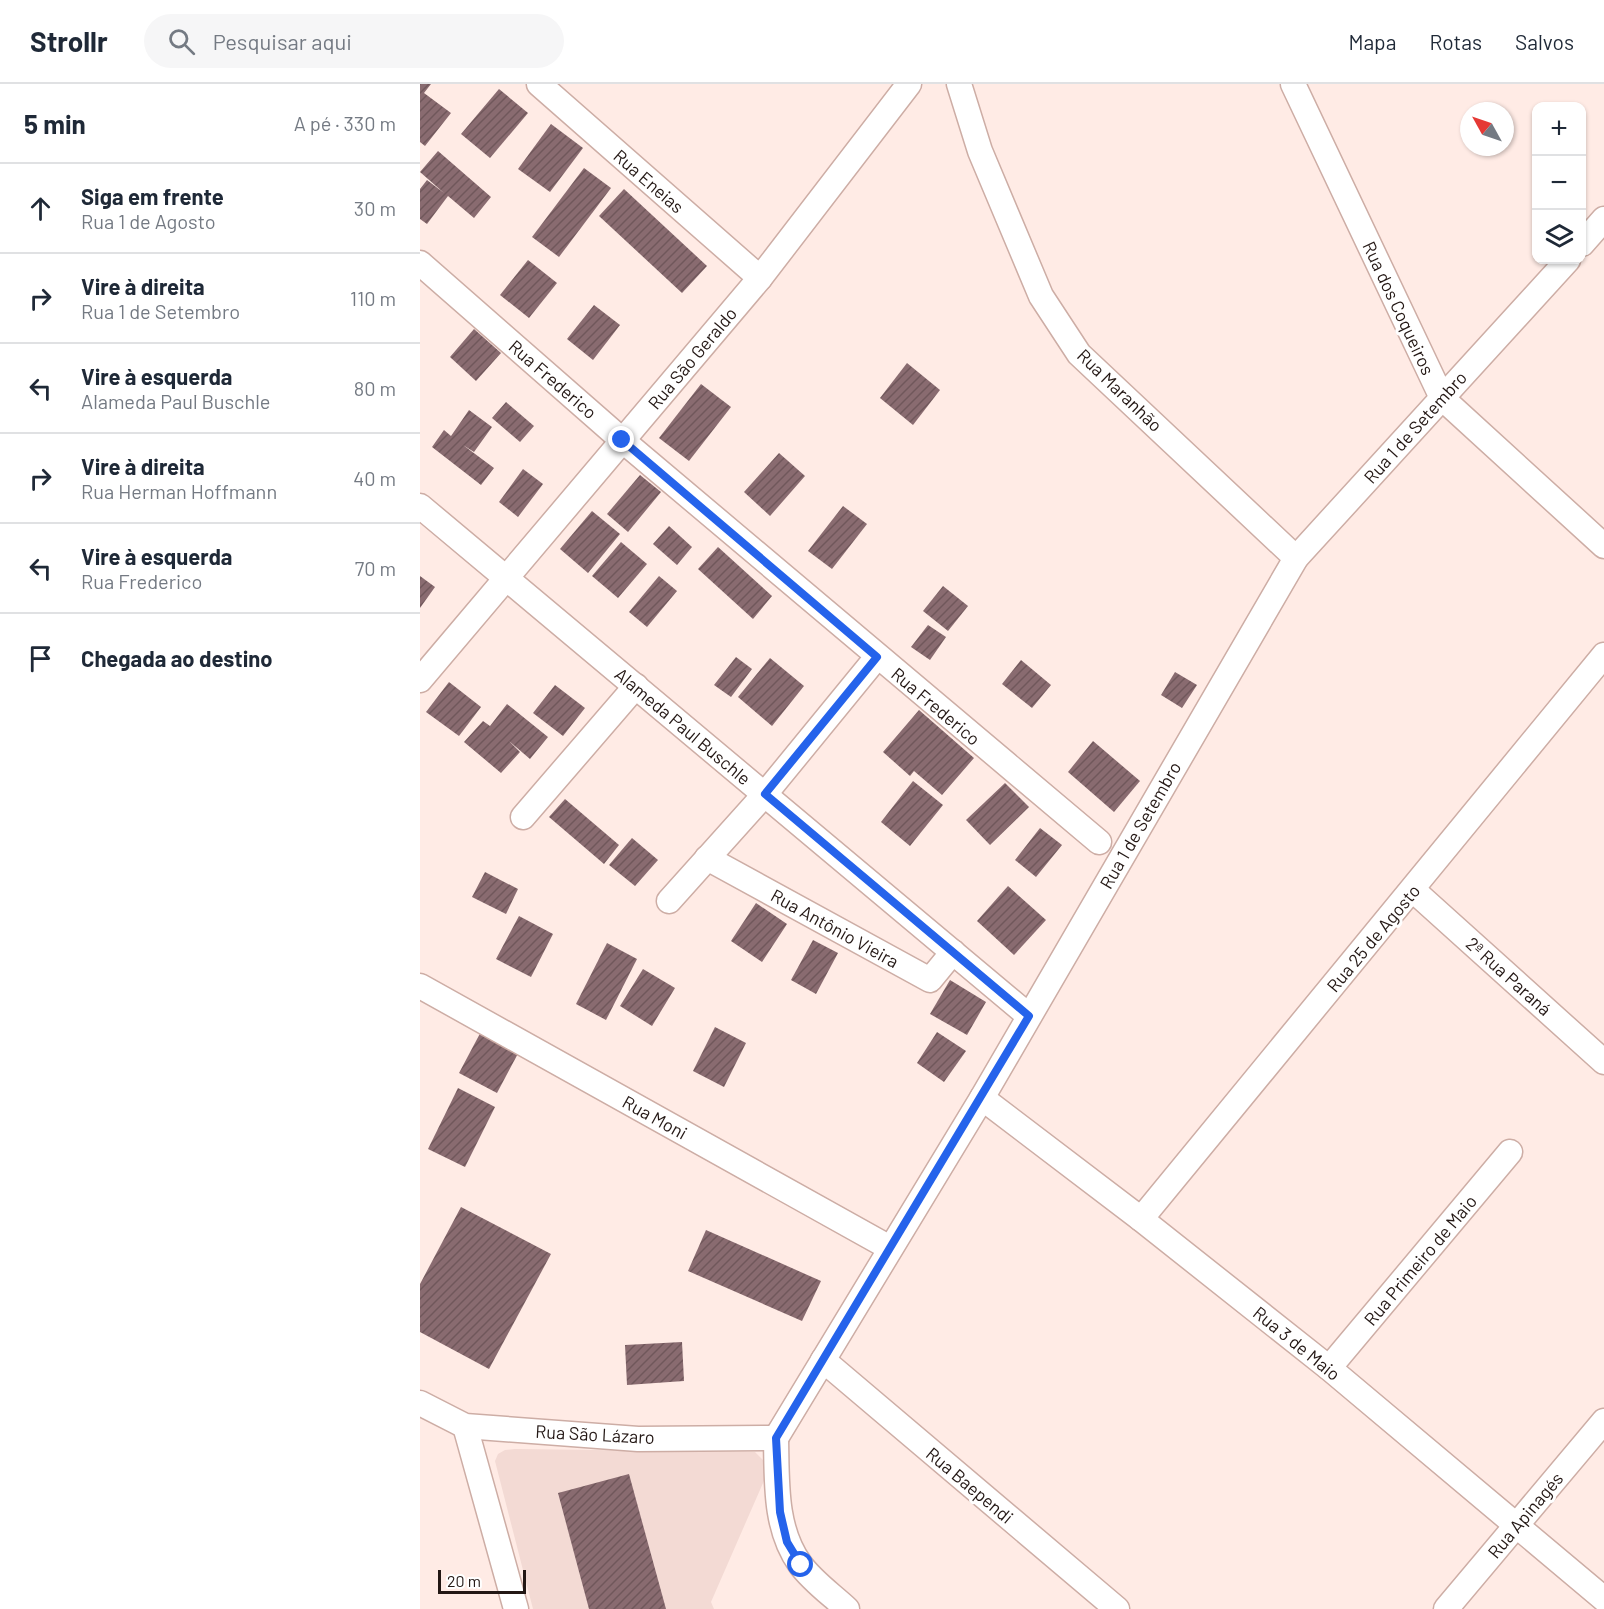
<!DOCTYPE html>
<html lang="pt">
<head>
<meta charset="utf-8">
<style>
	:root { --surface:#fff; --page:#f6f6f7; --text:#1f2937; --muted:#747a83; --line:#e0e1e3 }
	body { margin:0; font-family:Barlow,sans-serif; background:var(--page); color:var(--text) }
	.controls { position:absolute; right:18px; top:18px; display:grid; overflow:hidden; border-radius:12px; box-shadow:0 2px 4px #0004 }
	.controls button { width:54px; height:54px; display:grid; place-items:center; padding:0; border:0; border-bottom:2px solid var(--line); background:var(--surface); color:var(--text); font:30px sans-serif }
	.compass { position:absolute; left:1040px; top:18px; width:54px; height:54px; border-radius:50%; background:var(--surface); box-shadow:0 2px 4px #0004; rotate:310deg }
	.scale { position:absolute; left:18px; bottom:15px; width:88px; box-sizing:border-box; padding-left:6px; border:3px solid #231714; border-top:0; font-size:16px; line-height:21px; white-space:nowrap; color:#231714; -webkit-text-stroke:4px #fff; paint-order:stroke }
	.stop { position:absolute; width:18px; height:18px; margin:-14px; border:4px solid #2563eb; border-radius:50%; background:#fff }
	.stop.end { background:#2563eb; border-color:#fff; box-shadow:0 2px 6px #0008 }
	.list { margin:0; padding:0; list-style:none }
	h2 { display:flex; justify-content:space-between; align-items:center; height:78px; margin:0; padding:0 24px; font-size:26px }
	h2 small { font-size:20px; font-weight:400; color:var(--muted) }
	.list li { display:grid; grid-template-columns:39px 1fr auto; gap:18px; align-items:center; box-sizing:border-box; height:90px; padding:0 24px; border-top:2px solid var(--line) }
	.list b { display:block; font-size:22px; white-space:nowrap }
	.list p { margin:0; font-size:20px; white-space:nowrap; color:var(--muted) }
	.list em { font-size:20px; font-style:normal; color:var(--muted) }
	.icon { flex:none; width:33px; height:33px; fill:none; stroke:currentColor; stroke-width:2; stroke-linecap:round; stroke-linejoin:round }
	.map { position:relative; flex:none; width:1184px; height:1525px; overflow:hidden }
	header { display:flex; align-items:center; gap:36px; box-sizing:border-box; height:84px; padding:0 30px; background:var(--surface); border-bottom:2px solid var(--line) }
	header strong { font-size:28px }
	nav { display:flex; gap:33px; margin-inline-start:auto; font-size:21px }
	.search { width:420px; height:54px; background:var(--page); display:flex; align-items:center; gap:15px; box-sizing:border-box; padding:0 21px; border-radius:33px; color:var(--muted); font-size:22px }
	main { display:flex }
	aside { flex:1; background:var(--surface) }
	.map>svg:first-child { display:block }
	.built { fill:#f3dad4 }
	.building { fill:url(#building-hatch) }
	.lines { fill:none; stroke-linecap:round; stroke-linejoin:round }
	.street-casing { stroke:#cdada5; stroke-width:27 }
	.street { stroke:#fff; stroke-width:24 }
	.route { stroke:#2563eb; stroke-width:8 }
	.labels { text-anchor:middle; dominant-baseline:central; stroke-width:6; stroke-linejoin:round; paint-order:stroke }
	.street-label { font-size:18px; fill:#231714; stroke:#fff }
</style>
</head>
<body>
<header>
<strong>Strollr</strong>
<div class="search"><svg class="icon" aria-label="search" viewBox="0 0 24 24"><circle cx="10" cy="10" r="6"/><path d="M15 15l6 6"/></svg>Pesquisar aqui</div>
<nav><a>Mapa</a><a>Rotas</a><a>Salvos</a></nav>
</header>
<main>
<aside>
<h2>5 min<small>A pé · 330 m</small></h2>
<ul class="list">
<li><svg class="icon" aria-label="ahead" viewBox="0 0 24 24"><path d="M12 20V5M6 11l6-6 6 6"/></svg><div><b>Siga em frente</b><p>Rua 1 de Agosto</p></div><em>30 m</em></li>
<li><svg class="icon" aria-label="right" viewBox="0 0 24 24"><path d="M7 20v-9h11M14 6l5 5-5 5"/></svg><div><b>Vire à direita</b><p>Rua 1 de Setembro</p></div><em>110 m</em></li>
<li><svg class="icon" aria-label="left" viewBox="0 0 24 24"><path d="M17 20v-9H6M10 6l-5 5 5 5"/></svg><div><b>Vire à esquerda</b><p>Alameda Paul Buschle</p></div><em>80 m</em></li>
<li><svg class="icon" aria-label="right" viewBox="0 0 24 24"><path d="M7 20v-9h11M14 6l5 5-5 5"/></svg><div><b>Vire à direita</b><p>Rua Herman Hoffmann</p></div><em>40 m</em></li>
<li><svg class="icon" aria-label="left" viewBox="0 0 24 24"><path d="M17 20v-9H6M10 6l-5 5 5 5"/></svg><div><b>Vire à esquerda</b><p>Rua Frederico</p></div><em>70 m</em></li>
<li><svg class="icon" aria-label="arrive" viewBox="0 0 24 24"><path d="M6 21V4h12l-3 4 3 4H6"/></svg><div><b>Chegada ao destino</b></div></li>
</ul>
</aside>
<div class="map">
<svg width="1184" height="1525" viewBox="0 0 1184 1525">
	<defs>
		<pattern id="building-hatch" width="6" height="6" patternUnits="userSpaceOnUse" patternTransform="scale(1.5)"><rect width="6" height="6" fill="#896b70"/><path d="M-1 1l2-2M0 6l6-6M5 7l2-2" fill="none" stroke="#70575b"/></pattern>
	</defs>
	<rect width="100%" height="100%" fill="#ffebe5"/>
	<!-- built -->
	<path class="built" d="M95,1365L335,1368L350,1383L291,1518L294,1525H113L75,1377L78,1370L85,1366Z"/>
	<!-- building -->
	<g class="building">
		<path d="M0,0H11L4,9L31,29L5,62L0,58Z"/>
		<path d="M79,5L108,29L70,74L41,50Z"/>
		<path d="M131,40L163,64L130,108L98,85Z"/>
		<path d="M18,67L71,113L54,134L28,112L7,140L0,135V105L7,96L24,109L0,88Z"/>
		<path d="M164,84L191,104L139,173L112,153Z"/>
		<path d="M204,105L287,182L262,209L179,132Z"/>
		<path d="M108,176L137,199L109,234L80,211Z"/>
		<path d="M174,221L200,241L173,276L147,255Z"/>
		<path d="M54,245L81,269L56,297L30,273Z"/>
		<path d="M487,279L520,306L493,341L460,314Z"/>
		<path d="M281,300L311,323L269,377L239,354Z"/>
		<path d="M86,318L114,342L100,358L72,334Z"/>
		<path d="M49,326L72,343L54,368L43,361L74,384L61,401L12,363L24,346L31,352Z"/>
		<path d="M359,369L385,392L350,432L324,408Z"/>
		<path d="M103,385L123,400L98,433L79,418Z"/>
		<path d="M220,391L241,408L208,448L187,430Z"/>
		<path d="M423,422L447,440L412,485L388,467Z"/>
		<path d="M172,427L200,450L168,489L140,465Z"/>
		<path d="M249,442L272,463L257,481L233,460Z"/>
		<path d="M201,458L227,480L198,514L172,492Z"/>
		<path d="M298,463L352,512L333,535L278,485Z"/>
		<path d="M0,492L15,503L0,524Z"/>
		<path d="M239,492L257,507L227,543L209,528Z"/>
		<path d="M523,502L548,522L528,547L503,527Z"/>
		<path d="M508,541L526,553L510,576L491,563Z"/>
		<path d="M316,573L332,585L311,613L294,601Z"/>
		<path d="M350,574L384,602L352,642L318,613Z"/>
		<path d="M601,576L631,601L612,624L582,600Z"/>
		<path d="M755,588L777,601L762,624L741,611Z"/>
		<path d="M29,598L61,623L39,652L6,628Z"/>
		<path d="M135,601L165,624L143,652L113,629Z"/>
		<path d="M87,620L128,653L110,675L89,657L100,668L81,689L44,658L63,637L70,642Z"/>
		<path d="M499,626L554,674L522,711L494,687L490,692L463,668Z"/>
		<path d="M673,657L720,697L694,728L648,688Z"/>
		<path d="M493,697L523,721L490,762L461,738Z"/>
		<path d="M585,699L609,723L570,761L546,736Z"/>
		<path d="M145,715L199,761L184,780L129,733Z"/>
		<path d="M620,744L642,761L616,793L595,776Z"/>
		<path d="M212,754L238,776L215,802L189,781Z"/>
		<path d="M65,788L98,805L86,830L52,813Z"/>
		<path d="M588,802L626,836L594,871L557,837Z"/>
		<path d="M336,819L367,840L342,878L311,857Z"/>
		<path d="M99,832L133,850L111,893L76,875Z"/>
		<path d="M393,856L418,869L396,910L371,896Z"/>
		<path d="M187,859L217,875L186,936L156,920Z"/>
		<path d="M223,885L255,904L232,942L200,922Z"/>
		<path d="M530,896L566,918L547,951L510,930Z"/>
		<path d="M64,942L102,962L77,1009L39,989Z"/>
		<path d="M295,943L326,959L304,1003L273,987Z"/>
		<path d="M517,948L546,967L524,998L497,979Z"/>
		<path d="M38,1004L75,1023L45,1083L8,1065Z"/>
		<path d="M41,1123L131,1170L69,1285L0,1248V1200Z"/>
		<path d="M286,1146L401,1197L382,1237L268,1187Z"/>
		<path d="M262,1258L264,1297L207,1301L205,1261Z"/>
		<path d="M209,1390L246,1525H169L138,1409Z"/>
	</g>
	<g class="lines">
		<defs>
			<g id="street">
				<path d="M119,0L340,194"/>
				<path d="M539,0L560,67L621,212L659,270L876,474"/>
				<path d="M873,0L1022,314L1184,462"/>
				<path d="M1162,160L1184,135"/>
				<path d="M0,179L202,356L679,758"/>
				<path d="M0,422L609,932"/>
				<path d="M0,596L340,194L489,0"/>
				<path d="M103,733L216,602"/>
				<path d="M287,774L510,896L533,868"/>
				<path d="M993,806L1184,978"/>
				<path d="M249,817L345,710L457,573"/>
				<path d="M0,902L470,1164"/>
				<path d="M562,1014L721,1135L909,1284L1184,1515"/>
				<path d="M721,1135L1184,571"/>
				<path d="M403,1276L697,1525"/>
				<path d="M909,1284L1090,1068"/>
				<path d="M0,1319L45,1342L218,1355L356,1354"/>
				<path d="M45,1342L96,1525"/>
				<path d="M356,1354L562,1014L876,474L1148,176"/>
				<path d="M356,1354C357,1396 354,1444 380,1480C392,1497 412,1511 427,1525"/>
				<path d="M1026,1525L1184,1337"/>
			</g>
		</defs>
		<!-- street casing -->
		<use href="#street" class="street-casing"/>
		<!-- street -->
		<use href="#street" class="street"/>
	</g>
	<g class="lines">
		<!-- route -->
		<path class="route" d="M202,356L457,573L345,710L609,932L356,1354L360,1428L367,1458L381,1481"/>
	</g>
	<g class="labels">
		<!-- street labels -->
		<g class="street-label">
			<text transform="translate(229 97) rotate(41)">Rua Eneias</text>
			<text transform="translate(979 224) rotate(65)">Rua dos Coqueiros</text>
			<text transform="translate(272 274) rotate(-50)">Rua São Geraldo</text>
			<text transform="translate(133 295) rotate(41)">Rua Frederico</text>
			<text transform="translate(700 306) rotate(44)">Rua Maranhão</text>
			<text transform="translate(995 343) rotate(-48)">Rua 1 de Setembro</text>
			<text transform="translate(516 622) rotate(40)">Rua Frederico</text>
			<text transform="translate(263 642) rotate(40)">Alameda Paul Buschle</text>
			<text transform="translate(720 741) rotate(-60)">Rua 1 de Setembro</text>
			<text transform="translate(415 844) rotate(29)">Rua Antônio Vieira</text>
			<text transform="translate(953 854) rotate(-50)">Rua 25 de Agosto</text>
			<text transform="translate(1089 892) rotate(42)">2ª Rua Paraná</text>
			<text transform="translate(235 1033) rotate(29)">Rua Moni</text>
			<text transform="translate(1000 1176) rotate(-50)">Rua Primeiro de Maio</text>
			<text transform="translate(877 1259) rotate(39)">Rua 3 de Maio</text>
			<text transform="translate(175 1350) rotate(3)">Rua São Lázaro</text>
			<text transform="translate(550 1401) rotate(40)">Rua Baependi</text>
			<text transform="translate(1105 1431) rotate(-50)">Rua Apinagés</text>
		</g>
	</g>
</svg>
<div class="controls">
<button>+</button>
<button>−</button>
<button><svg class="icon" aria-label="layers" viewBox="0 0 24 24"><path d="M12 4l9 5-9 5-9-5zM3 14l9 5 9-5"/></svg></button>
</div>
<svg class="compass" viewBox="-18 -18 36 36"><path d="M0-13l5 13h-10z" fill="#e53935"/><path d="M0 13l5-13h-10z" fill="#747a83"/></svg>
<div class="scale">20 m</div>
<div class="stop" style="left:381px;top:1481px"></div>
<div class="stop end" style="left:202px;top:356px"></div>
</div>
</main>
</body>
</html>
